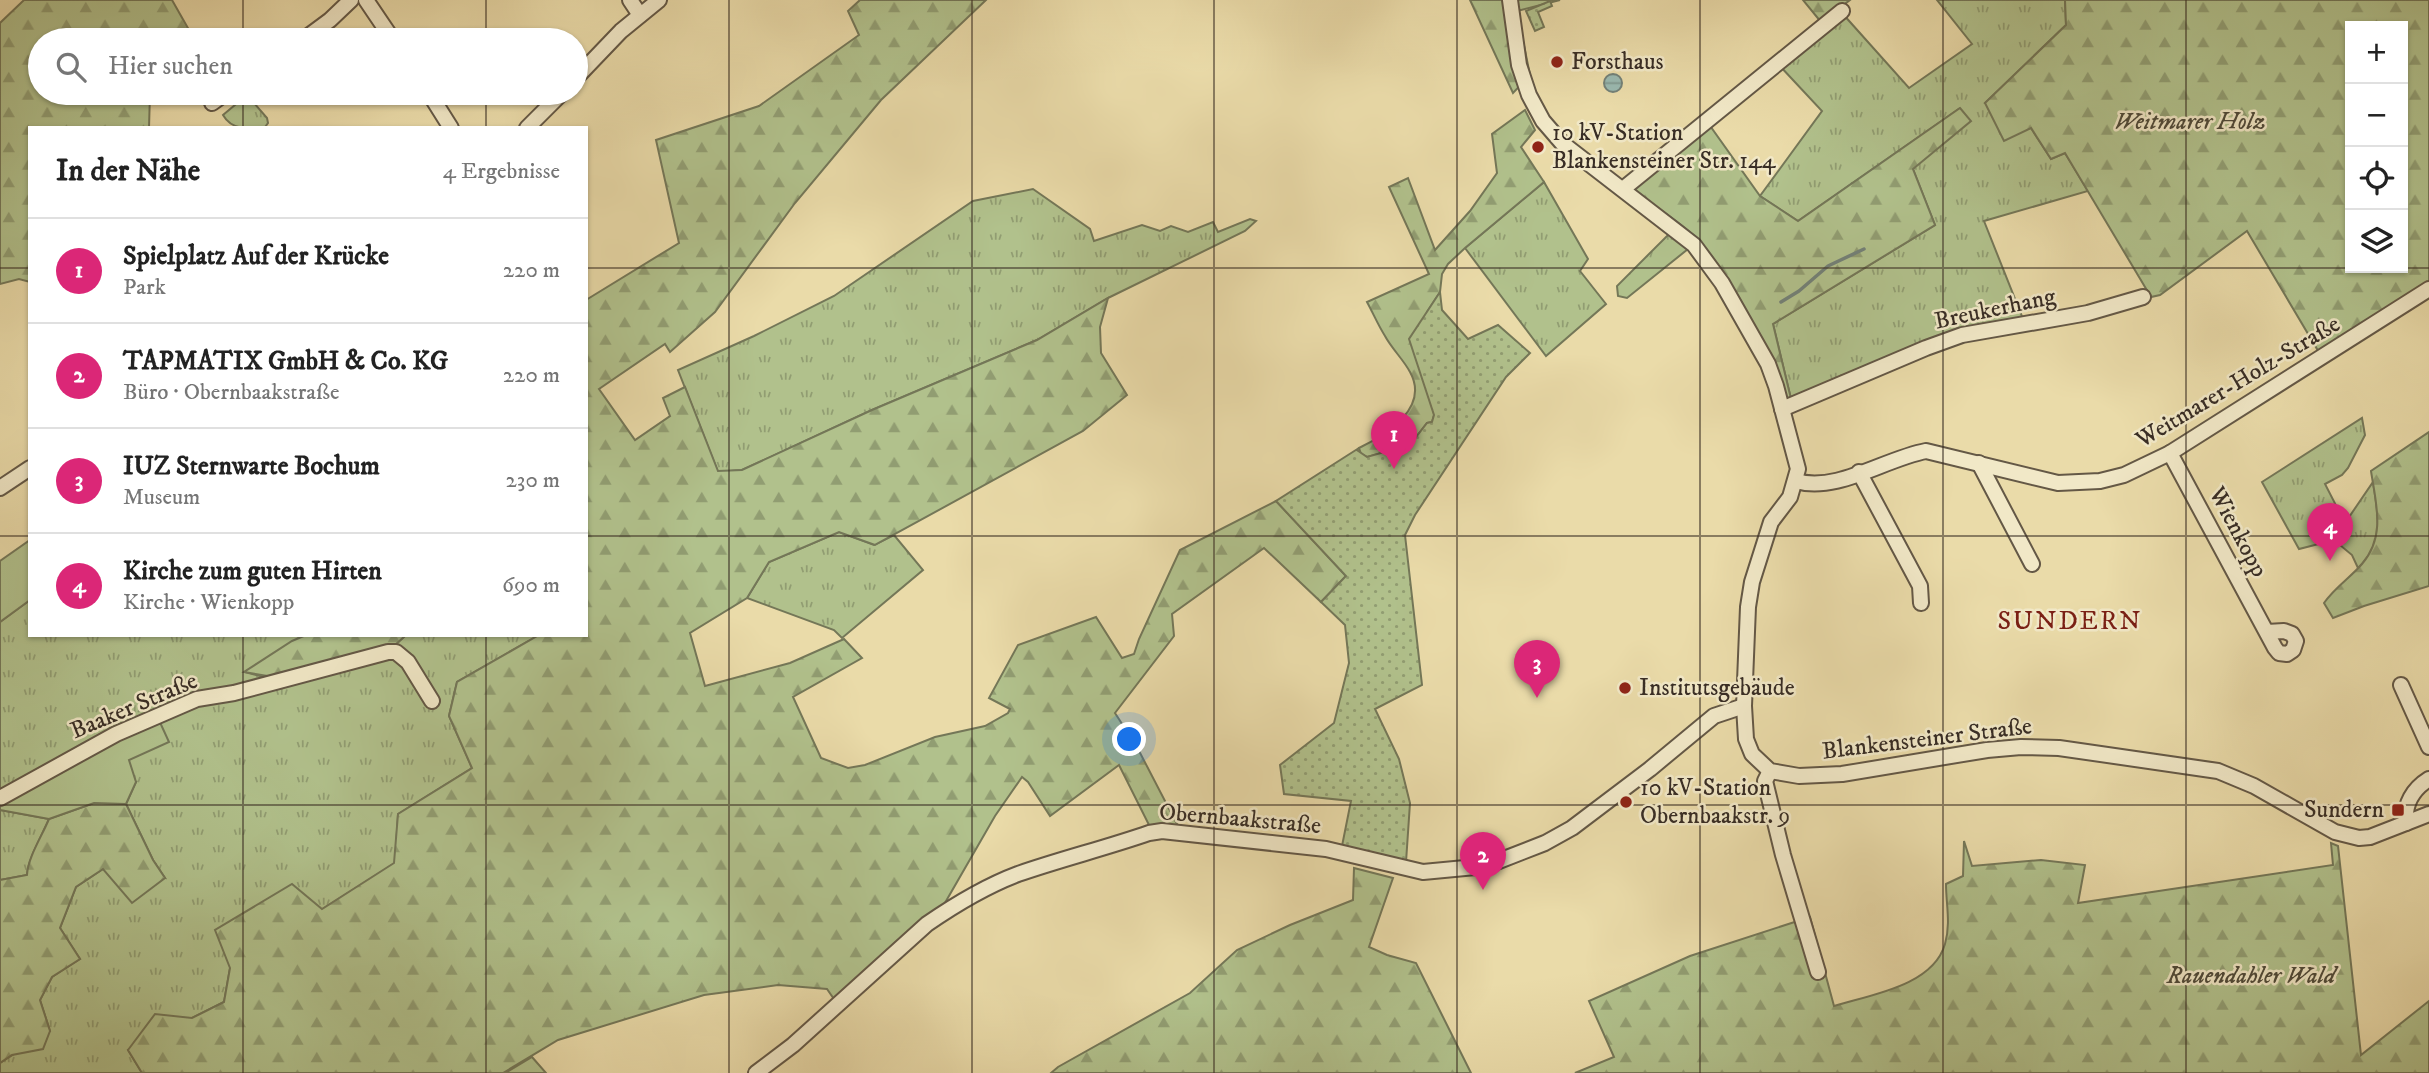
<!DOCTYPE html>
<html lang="de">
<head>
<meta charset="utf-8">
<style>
	:root { --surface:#fff; --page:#f6f6f6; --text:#222; --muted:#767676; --line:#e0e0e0; --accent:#db2777 }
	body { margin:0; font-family:"IM FELL DW Pica",serif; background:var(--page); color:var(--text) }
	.controls { position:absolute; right:21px; top:21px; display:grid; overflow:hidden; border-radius:0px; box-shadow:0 2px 5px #0004 }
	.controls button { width:63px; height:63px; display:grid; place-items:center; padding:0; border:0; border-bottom:2px solid var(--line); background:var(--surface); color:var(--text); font:35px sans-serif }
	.you { position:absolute; left:1130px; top:740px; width:24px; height:24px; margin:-18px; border:5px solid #fff; border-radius:50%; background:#1a73e8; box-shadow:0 0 0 10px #1a73e833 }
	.badge { display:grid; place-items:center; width:46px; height:46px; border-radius:50%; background:var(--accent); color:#fff; font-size:23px; font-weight:700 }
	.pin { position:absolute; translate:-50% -58px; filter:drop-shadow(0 2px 4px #0008) }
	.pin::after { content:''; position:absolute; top:37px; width:24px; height:21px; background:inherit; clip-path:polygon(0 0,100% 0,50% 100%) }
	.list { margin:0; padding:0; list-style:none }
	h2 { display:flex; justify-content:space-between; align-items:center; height:91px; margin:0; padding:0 28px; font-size:30px }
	h2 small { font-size:23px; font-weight:400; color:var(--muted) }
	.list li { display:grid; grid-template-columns:46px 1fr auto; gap:21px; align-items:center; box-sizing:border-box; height:105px; padding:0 28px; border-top:2px solid var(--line) }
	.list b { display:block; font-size:26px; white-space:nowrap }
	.list p { margin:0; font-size:23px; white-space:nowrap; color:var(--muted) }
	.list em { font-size:23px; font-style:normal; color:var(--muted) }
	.icon { flex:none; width:38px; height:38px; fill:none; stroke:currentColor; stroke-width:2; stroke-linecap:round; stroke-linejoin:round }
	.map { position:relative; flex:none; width:2429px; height:1073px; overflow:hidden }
	.search { position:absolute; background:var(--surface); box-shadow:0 2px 5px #0004; left:28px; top:28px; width:560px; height:77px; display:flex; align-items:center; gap:18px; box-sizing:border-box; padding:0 24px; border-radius:38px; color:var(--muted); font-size:26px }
	.panel { position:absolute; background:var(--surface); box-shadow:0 2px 5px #0004; left:28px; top:126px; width:560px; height:511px; border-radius:0px }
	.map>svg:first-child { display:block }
	.grass { fill:url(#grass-tufts); stroke:#747758; stroke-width:2 }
	.forest { fill:url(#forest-firs); stroke:#747758; stroke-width:2; fill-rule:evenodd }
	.park { fill:url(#park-dots); stroke:#747758; stroke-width:2 }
	.garden { fill:#b1c18c; stroke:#747758; stroke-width:2 }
	.water { fill:url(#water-rules); stroke:#738178; stroke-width:2 }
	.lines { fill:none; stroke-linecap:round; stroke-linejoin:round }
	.stream { stroke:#738178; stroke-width:3.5 }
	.minor-casing { stroke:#645846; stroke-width:18 }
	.minor { stroke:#f1e8c7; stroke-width:14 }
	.grid { fill:none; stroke:#382d25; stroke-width:2; stroke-opacity:0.55 }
	.poi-dot { fill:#8f2418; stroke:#f1e8c7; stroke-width:2.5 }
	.labels { text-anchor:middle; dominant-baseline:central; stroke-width:5; stroke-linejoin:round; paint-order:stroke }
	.poi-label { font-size:24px; fill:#382d25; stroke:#f1e8c7; text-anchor:start }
	.park-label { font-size:24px; font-style:italic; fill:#504b3a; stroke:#f1e8c7 }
	.street-label { font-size:24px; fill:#382d25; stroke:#f1e8c7 }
	.neighbourhood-label { font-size:26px; letter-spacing:2px; fill:#7a1f14; stroke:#f1e8c7 }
</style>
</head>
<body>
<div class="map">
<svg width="2429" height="1073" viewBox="0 0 2429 1073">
	<defs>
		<pattern id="grass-tufts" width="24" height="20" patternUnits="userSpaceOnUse" patternTransform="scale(1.75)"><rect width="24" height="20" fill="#b1c18c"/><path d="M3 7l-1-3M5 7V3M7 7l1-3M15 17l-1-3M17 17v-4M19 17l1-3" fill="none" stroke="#919d72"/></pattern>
		<pattern id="forest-firs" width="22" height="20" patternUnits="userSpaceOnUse" patternTransform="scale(1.75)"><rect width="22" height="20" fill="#b1c18c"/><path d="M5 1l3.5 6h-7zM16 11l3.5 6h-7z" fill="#919d72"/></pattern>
		<pattern id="park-dots" width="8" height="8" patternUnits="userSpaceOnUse" patternTransform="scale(1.75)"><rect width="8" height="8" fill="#b1c18c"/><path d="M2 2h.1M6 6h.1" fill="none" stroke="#919d72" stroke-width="1.8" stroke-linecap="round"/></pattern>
		<pattern id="water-rules" width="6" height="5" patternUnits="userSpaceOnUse" patternTransform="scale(1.75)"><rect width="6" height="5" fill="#9ab9b0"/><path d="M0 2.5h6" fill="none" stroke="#7f978f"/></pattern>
	</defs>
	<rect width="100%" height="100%" fill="#eadba9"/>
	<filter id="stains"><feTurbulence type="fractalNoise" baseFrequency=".00286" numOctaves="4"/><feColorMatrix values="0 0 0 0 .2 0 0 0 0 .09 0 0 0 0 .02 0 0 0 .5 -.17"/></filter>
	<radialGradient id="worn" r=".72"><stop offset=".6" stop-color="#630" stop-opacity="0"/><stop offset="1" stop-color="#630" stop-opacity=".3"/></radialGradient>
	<!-- grass -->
	<g class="grass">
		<path d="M1937,0H2065L2066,25L1985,103L2031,128L2051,159L2065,153L2088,191L1984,221L2023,319L1792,403L1773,324L1935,225L1913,169L1960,108L1798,221L1760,196L1822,111L1779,65L1842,13L1909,88L1972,44Z"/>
		<path d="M247,95L267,118L268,123L265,127C249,129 232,131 223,115Z"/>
		<path d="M1544,182L1588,259L1580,271L1606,304L1546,356L1465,248Z"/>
		<path d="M1033,189L1090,229L1094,241L1142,225L1160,231L1171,226L1188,232L1213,222L1218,232L1250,219L1256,221L1245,231L1108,298L1037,340L872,410L742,470L718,472L678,370L754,336L834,296L973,201Z"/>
		<path d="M1669,234L1688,249L1627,298L1618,296L1617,286Z"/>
		<path d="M2362,418L2365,435L2348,468L2342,475L2325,484L2345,523L2373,482C2378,515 2385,542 2358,568L2352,555L2334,540L2299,549L2262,482Z"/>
		<path d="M839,532L874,545L894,535L923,570L842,638L834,630L747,598L769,562Z"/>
		<path d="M30,600V635H306L292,642L245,672L264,677L383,656L406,635H539L457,682L449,716L472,768L398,814L395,863L230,968L224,1002L128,1050L142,1073H0V1063L50,1031L40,1000L52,977L80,959L60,928L76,887L103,869L165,878L153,860L126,804L136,782L0,801V622Z"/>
		<path d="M0,810L49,819C42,836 28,858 27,875L0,880Z"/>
		<path d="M532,1057L546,1073H505Z"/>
	</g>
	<!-- forest -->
	<g class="forest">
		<path d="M24,0H172L189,30L174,40H40V93H150L149,128H30V282L19,279L0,284V23Z"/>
		<path d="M860,0H986L881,100L795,203L715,312L670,352L665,344L599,389L635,440L670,416L663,398L685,387L718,471L742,470L872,410L1037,340L1108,298L1100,327L1101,353L1127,395L1083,431L875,545L839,532L769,562L747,598L690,633L705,686L790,663L844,639L862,658L793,697L821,758L848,768L865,765L935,737L985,726L1008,713L1010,709L989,698L1018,645L1096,617L1122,658L1134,654L1139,639L1180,550L1276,501L1346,576L1321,602L1264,548L1172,614L1174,636L1115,713L1137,747L1178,826L1150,827L1119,765L1050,816L1028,782L1022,777L995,816L942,908L836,1002L827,989L778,985L704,995L558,1040L503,1073H142L128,1050L155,1014L192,1018L224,1002L230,968L215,930L292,884L322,909L394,863L398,814L472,768L449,716L457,682L539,635H586V300L679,243L656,140L759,106L859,35L848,11Z"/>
		<path d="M1470,0H1560L1517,11L1530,75L1513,93Z"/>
		<path d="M1803,0H1850L1821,22Z"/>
		<path d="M2065,0H2429V283L2320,354L2247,231L2160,295L2151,297L2065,153L2051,159L2031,128L2004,141L1985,103L2066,25ZM2350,26H2403V268H2350Z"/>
		<path d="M1960,108L1971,121L1913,169L1935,225L1773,324L1792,403L1786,401C1765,346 1739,286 1699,241C1685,224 1649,203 1631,189L1708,123L1760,196L1798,221Z"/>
		<path d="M1525,110L1535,130L1521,147L1544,182L1465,248L1448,264L1442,274L1440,292L1427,312L1434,415L1432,422L1427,423L1410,445L1367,457L1361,454L1359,448C1386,435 1430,408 1410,372C1403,359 1392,349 1385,336C1378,325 1373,313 1367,302L1429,274L1389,187L1408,178L1435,250L1470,211L1497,173L1492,134Z"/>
		<path d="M2429,432V586L2364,606L2333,618L2324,603C2335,587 2350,578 2362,564C2386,536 2376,504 2371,471Z"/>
		<path d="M306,635H406L383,656L298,681L244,672L292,641Z"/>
		<path d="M94,803L126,804L153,860L165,878L132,903L103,869L76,887L60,928L80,959L52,977L40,1000L50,1031L43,1049L12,1055L0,1063V880L27,875C28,857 42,836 49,819Z"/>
		<path d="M1964,841L1972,866L2041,860L2085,865L2078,903L2333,865L2331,843L2338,846L2361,1055L2429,1001V1073H1575L1614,1057L1589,1001L1690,956L1810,917L1834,1006C1870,995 1933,986 1945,944C1951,923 1946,904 1946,884L1963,876Z"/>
		<path d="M1354,868L1393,878L1369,947L1387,955L1416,963L1471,1073H1051L1058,1067L1190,993L1237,950L1290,925L1353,900Z"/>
	</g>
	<!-- park -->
	<g class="park">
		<path d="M1550,1L1552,6L1538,12L1544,27L1535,31L1526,11Z"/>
		<path d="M1440,292L1442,310L1468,339L1498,325L1530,353L1506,377L1415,515L1405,535L1422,685L1375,709L1399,759L1410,803L1406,862L1342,846L1351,801L1284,794L1280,765L1334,723L1349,663L1345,625L1321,602L1346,576L1276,501L1359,448L1357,450L1367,457L1410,445L1427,423L1432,422L1434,415L1409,339Z"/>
	</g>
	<!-- garden -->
	<g class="garden">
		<path d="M30,540V600L0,622V561Z"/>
		<path d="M158,718L169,742L129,760L136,782L126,804L94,803L49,819L0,810V801Z"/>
	</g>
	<!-- water -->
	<circle class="water" cx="1613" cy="83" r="9"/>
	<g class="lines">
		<!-- stream -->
		<path class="stream" d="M1781,302L1799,291L1828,266L1864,249"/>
		<defs>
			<g id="minor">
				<path d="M366,0L393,40"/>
				<path d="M630,0L640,15"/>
				<path d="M1510,0L1519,65L1529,95L1543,121L1562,143L1694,245L1722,283L1768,364L1776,386L1798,469L1790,497L1771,522L1752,582L1748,607L1744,706L1746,739L1752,754L1770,771L1799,776L1842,774L1987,750L2021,747L2059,748L2218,771L2254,786L2335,832L2359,838L2370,837L2429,814"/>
				<path d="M303,40L330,20L351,0"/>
				<path d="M576,78L621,31L659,0"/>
				<path d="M429,93L451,128"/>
				<path d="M212,103L226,93"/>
				<path d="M527,128L562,93"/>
				<path d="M1623,189L1842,11"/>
				<path d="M1782,409L1926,348L1962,335L2088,313L2143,297"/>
				<path d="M2170,453L2275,648L2279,653L2287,654L2293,650L2296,641L2292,634L2284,631L2267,632"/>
				<path d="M1979,463L2032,564"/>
				<path d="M1859,472L1920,586L1921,603"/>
				<path d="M1796,481C1837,493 1884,459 1926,451L2058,483L2100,481L2124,475L2170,453L2429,289"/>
				<path d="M0,488L30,468"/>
				<path d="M2401,685L2429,747"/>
				<path d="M1770,771L1765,781L1783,855L1818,972"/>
				<path d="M0,798L116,734L197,699L234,693L388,652H396L408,662L432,701"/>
				<path d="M2406,823C2404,804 2413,789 2429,779"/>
				<path d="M756,1073L793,1045L927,924C956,904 986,886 1018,874C1061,859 1106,848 1149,833L1162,831L1326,849L1423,872L1486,866L1545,843L1572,828L1650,769L1714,716L1744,706"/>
			</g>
		</defs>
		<!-- minor casing -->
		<use href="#minor" class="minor-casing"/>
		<!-- minor -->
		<use href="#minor" class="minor"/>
	</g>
	<!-- grid -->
	<path class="grid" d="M243,0V40M486,0V40M729,0V1073M972,0V1073M1214,0V1073M1457,0V1073M1700,0V1073M1943,0V1073M2186,0V1073M243,93V128M486,93V128M0,268H30M586,268H2429M0,536H30M586,536H2429M243,635V1073M486,635V1073M0,805H2429"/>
	<!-- markers -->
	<g class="poi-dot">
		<circle cx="1557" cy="62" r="7"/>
		<circle cx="1538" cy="147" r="7"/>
		<circle cx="1625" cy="688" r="7"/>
		<circle cx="1626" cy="802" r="7"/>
		<rect x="2391" y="803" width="14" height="14" rx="3.5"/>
	</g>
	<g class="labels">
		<!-- poi labels -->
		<g class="poi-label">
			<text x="1571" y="62">Forsthaus</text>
			<text x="1552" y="133">10 kV-Station<tspan x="1552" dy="28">Blankensteiner Str. 144</tspan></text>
			<text x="1639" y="688">Institutsgebäude</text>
			<text x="1640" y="788">10 kV-Station<tspan x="1640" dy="28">Obernbaakstr. 9</tspan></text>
			<text x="2384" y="810" text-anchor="end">Sundern</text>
		</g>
		<!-- park labels -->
		<g class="park-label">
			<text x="2190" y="122">Weitmarer Holz</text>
			<text x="2251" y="976">Rauendahler Wald</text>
		</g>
		<!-- street labels -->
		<g class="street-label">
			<text transform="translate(1995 309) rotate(-12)">Breukerhang</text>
			<text transform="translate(2238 382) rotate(-31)">Weitmarer-Holz-Straße</text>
			<text transform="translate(2238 532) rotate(62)">Wienkopp</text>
			<text transform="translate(134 706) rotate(-23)">Baaker Straße</text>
			<text transform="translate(1927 739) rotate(-7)">Blankensteiner Straße</text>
			<text transform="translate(1240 819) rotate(5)">Obernbaakstraße</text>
		</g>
		<!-- neighbourhood labels -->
		<g class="neighbourhood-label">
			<text x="2070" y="621">SUNDERN</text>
		</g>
	</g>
	<rect width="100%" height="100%" filter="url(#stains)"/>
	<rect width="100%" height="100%" fill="url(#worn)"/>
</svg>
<div class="controls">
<button>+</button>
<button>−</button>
<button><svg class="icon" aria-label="locate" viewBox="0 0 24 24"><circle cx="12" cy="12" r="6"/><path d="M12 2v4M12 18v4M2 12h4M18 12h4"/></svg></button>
<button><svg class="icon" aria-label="layers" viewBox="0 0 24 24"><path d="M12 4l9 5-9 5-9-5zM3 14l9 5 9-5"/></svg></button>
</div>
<div class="you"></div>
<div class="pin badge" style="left:1394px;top:469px">1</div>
<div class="pin badge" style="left:1483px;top:890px">2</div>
<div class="pin badge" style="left:1537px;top:698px">3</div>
<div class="pin badge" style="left:2330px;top:561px">4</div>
<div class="search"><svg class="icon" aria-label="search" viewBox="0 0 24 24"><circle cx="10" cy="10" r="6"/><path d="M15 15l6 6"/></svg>Hier suchen</div>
<section class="panel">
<h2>In der Nähe<small>4 Ergebnisse</small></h2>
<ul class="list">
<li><span class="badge">1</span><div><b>Spielplatz Auf der Krücke</b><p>Park</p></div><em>220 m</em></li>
<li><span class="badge">2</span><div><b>TAPMATIX GmbH &amp; Co. KG</b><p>Büro · Obernbaakstraße</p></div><em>220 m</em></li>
<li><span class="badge">3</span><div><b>IUZ Sternwarte Bochum</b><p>Museum</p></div><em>230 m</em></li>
<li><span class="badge">4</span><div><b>Kirche zum guten Hirten</b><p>Kirche · Wienkopp</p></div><em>690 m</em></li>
</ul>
</section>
</div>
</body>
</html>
